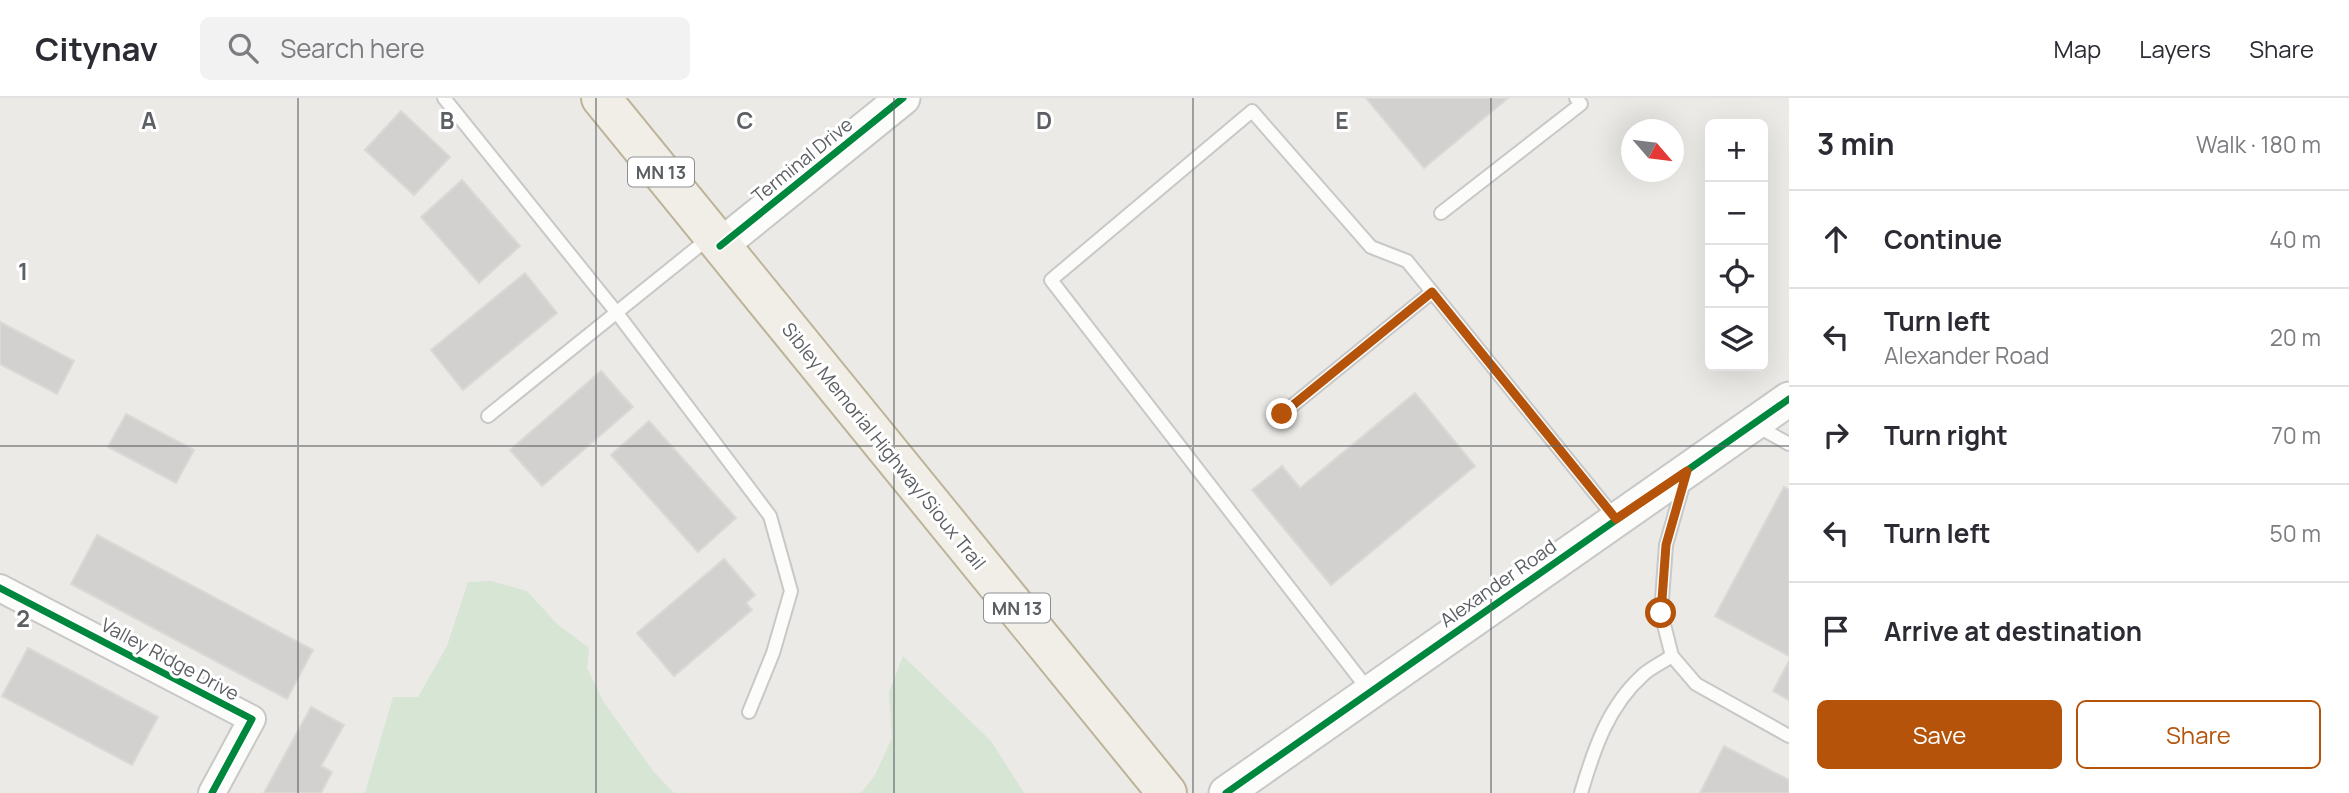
<!DOCTYPE html>
<html lang="en">
<head>
<meta charset="utf-8">
<style>
	:root { --surface:#fff; --page:#f2f2f3; --text:#2b2b33; --muted:#7c7c81; --line:#e1e1e2; --accent:#b45309 }
	body { margin:0; font-family:Manrope,sans-serif; background:var(--page); color:var(--text) }
	.controls { position:absolute; right:21px; top:21px; display:grid; overflow:hidden; border-radius:10px; box-shadow:0 7px 28px #0002 }
	.controls button { width:63px; height:63px; display:grid; place-items:center; padding:0; border:0; border-bottom:2px solid var(--line); background:var(--surface); color:var(--text); font:35px sans-serif }
	.compass { position:absolute; left:1621px; top:21px; width:63px; height:63px; border-radius:50%; background:var(--surface); box-shadow:0 7px 28px #0002; rotate:118deg }
	.stop { position:absolute; width:21px; height:21px; margin:-16px; border:5px solid #b45309; border-radius:50%; background:#fff }
	.stop.end { background:#b45309; border-color:#fff; box-shadow:0 2px 7px #0008 }
	.list { margin:0; padding:0; list-style:none }
	h2 { display:flex; justify-content:space-between; align-items:center; height:91px; margin:0; padding:0 28px; font-size:30px }
	h2 small { font-size:23px; font-weight:400; color:var(--muted) }
	.list li { display:grid; grid-template-columns:46px 1fr auto; gap:21px; align-items:center; box-sizing:border-box; height:98px; padding:0 28px; border-top:2px solid var(--line) }
	.list b { display:block; font-size:26px; white-space:nowrap }
	.list p { margin:0; font-size:23px; white-space:nowrap; color:var(--muted) }
	.list em { font-size:23px; font-style:normal; color:var(--muted) }
	.actions { display:flex; gap:14px; padding:21px 28px }
	.actions a { flex:1; padding:16px 0; border:2px solid var(--accent); border-radius:10px; text-align:center; font-size:24px; color:var(--accent) }
	.actions .main { background:var(--accent); color:#fff }
	.icon { flex:none; width:38px; height:38px; fill:none; stroke:currentColor; stroke-width:2; stroke-linecap:round; stroke-linejoin:round }
	.map { position:relative; flex:none; width:1789px; height:695px; overflow:hidden }
	header { display:flex; align-items:center; gap:42px; box-sizing:border-box; height:98px; padding:0 35px; background:var(--surface); border-bottom:2px solid var(--line) }
	header strong { font-size:33px }
	nav { display:flex; gap:38px; margin-inline-start:auto; font-size:24px }
	.search { width:490px; height:63px; background:var(--page); display:flex; align-items:center; gap:18px; box-sizing:border-box; padding:0 24px; border-radius:10px; color:var(--muted); font-size:26px }
	main { display:flex }
	aside { flex:1; background:var(--surface) }
	.map>svg:first-child { display:block }
	.green { fill:#d6e5d4 }
	.building { fill:#d2d1cf; stroke:#dad9d6; stroke-width:2 }
	.lines { fill:none; stroke-linecap:round; stroke-linejoin:round }
	.service-casing { stroke:#c8c8c8; stroke-width:16 }
	.minor-casing { stroke:#c8c8c8; stroke-width:30 }
	.tertiary-casing { stroke:#c8c8c8; stroke-width:37 }
	.trunk-casing { stroke:#bdb398; stroke-width:42 }
	.service { stroke:#fcfcfb; stroke-width:12 }
	.minor { stroke:#fcfcfb; stroke-width:26 }
	.tertiary { stroke:#fcfcfb; stroke-width:33 }
	.trunk { stroke:#f0eee6; stroke-width:38 }
	.cycleway-casing { stroke:#fff; stroke-width:11 }
	.cycleway { stroke:#00873e; stroke-width:7 }
	.route { stroke:#b45309; stroke-width:9 }
	.grid { fill:none; stroke:#5c5f63; stroke-width:2; stroke-opacity:0.55 }
	.labels { text-anchor:middle; dominant-baseline:central; stroke-width:6; stroke-linejoin:round; paint-order:stroke }
	.shield { fill:#fff; stroke:#8d8f92; stroke-width:2 }
	.shield-label { font-size:18px; font-weight:bold; fill:#5c5f63 }
	.street-label { font-size:19px; fill:#5c5f63; stroke:#fff }
	.grid-label { font-size:23px; text-anchor:middle; font-weight:bold; fill:#5c5f63; stroke:#fff; stroke-width:6; stroke-linejoin:round; paint-order:stroke }
</style>
</head>
<body>
<header>
<strong>Citynav</strong>
<div class="search"><svg class="icon" aria-label="search" viewBox="0 0 24 24"><circle cx="10" cy="10" r="6"/><path d="M15 15l6 6"/></svg>Search here</div>
<nav><a>Map</a><a>Layers</a><a>Share</a></nav>
</header>
<main>
<div class="map">
<svg width="1789" height="695" viewBox="0 0 1789 695">
	<rect width="100%" height="100%" fill="#ebeae6"/>
	<!-- green -->
	<g class="green">
		<path d="M491,483L527,493L557,526L589,550L587,570L603,603L653,673L674,695H365L393,599H418L447,548L468,484Z"/>
		<path d="M903,558L991,643L1024,695H861L875,677L892,640L889,594Z"/>
	</g>
	<!-- building -->
	<g class="building">
		<path d="M1366,0H1508L1424,70Z"/>
		<path d="M401,13L450,59L414,97L365,52Z"/>
		<path d="M462,82L520,148L479,185L421,119Z"/>
		<path d="M525,175L557,215L463,292L431,252Z"/>
		<path d="M0,224L74,263L57,296L0,266Z"/>
		<path d="M601,273L633,309L542,388L510,352Z"/>
		<path d="M1415,295L1475,368L1331,487L1252,392L1282,368L1300,390Z"/>
		<path d="M126,316L194,352L176,385L108,349Z"/>
		<path d="M649,323L736,420L698,454L611,357Z"/>
		<path d="M1784,389L1789,392V558L1715,518Z"/>
		<path d="M97,437L313,552L287,601L71,486Z"/>
		<path d="M724,461L755,497L746,505L752,512L674,578L637,535Z"/>
		<path d="M28,550L158,619L132,667L2,598Z"/>
		<path d="M1789,563V602L1773,593Z"/>
		<path d="M311,609L344,627L321,668L332,674L321,695H264Z"/>
		<path d="M1724,648L1789,682V695H1700Z"/>
	</g>
	<g class="lines">
		<defs>
			<g id="service">
				<path d="M444,0L617,215L770,418L791,493L773,555L749,614"/>
				<path d="M1441,115L1581,6L1576,0"/>
				<path d="M1282,316L1432,194"/>
				<path d="M488,318L709,140"/>
				<path d="M1757,328L1789,346"/>
				<path d="M1684,384L1666,447L1661,515L1672,558L1696,586L1789,638"/>
				<path d="M1370,594L1051,182L1252,13L1371,149L1407,163L1616,421"/>
				<path d="M1581,695C1594,651 1608,608 1644,576C1652,569 1663,564 1672,558"/>
			</g>
			<path id="minor" d="M0,490L252,621L212,695"/>
			<g id="tertiary">
				<path d="M720,148L903,0"/>
				<path d="M1226,695L1789,301"/>
			</g>
			<path id="trunk" d="M601,0L1167,695"/>
		</defs>
		<!-- service casing -->
		<use href="#service" class="service-casing"/>
		<!-- minor casing -->
		<use href="#minor" class="minor-casing"/>
		<!-- tertiary casing -->
		<use href="#tertiary" class="tertiary-casing"/>
		<!-- trunk casing -->
		<use href="#trunk" class="trunk-casing"/>
		<!-- service -->
		<use href="#service" class="service"/>
		<!-- minor -->
		<use href="#minor" class="minor"/>
		<!-- tertiary -->
		<use href="#tertiary" class="tertiary"/>
		<!-- trunk -->
		<use href="#trunk" class="trunk"/>
		<defs>
			<g id="cycleway">
				<path d="M720,148L903,0"/>
				<path d="M0,490L252,621L212,695"/>
				<path d="M1226,695L1789,301"/>
			</g>
		</defs>
		<!-- cycleway casing -->
		<use href="#cycleway" class="cycleway-casing"/>
		<!-- cycleway -->
		<use href="#cycleway" class="cycleway"/>
	</g>
	<g class="lines">
		<!-- route -->
		<path class="route" d="M1282,316L1432,194L1616,421L1687,373L1666,447L1661,515"/>
	</g>
	<!-- grid -->
	<path class="grid" d="M298,0V695M596,0V695M894,0V695M1193,0V695M1491,0V695M0,348H1789"/>
	<g class="labels">
		<!-- shield labels -->
		<g class="shield">
			<rect x="628" y="59.5" width="66" height="29" rx="5"/>
			<rect x="984" y="495.5" width="66" height="29" rx="5"/>
		</g>
		<g class="shield-label">
			<text x="661" y="74">MN 13</text>
			<text x="1017" y="510">MN 13</text>
		</g>
		<!-- street labels -->
		<g class="street-label">
			<text transform="translate(802 62) rotate(-39)">Terminal Drive</text>
			<text transform="translate(884 348) rotate(51)">Sibley Memorial Highway/Sioux Trail</text>
			<text transform="translate(1498 485) rotate(-35)">Alexander Road</text>
			<text transform="translate(170 561) rotate(28)">Valley Ridge Drive</text>
		</g>
	</g>
	<g class="grid-label">
		<text x="149" y="31">A</text>
		<text x="447" y="31">B</text>
		<text x="745" y="31">C</text>
		<text x="1044" y="31">D</text>
		<text x="1342" y="31">E</text>
		<text x="23" y="182">1</text>
		<text x="23" y="529">2</text>
	</g>
</svg>
<div class="controls">
<button>+</button>
<button>−</button>
<button><svg class="icon" aria-label="locate" viewBox="0 0 24 24"><circle cx="12" cy="12" r="6"/><path d="M12 2v4M12 18v4M2 12h4M18 12h4"/></svg></button>
<button><svg class="icon" aria-label="layers" viewBox="0 0 24 24"><path d="M12 4l9 5-9 5-9-5zM3 14l9 5 9-5"/></svg></button>
</div>
<svg class="compass" viewBox="-18 -18 36 36"><path d="M0-13l5 13h-10z" fill="#e53935"/><path d="M0 13l5-13h-10z" fill="#7c7c81"/></svg>
<div class="stop" style="left:1661px;top:515px"></div>
<div class="stop end" style="left:1282px;top:316px"></div>
</div>
<aside>
<h2>3 min<small>Walk · 180 m</small></h2>
<ul class="list">
<li><svg class="icon" aria-label="ahead" viewBox="0 0 24 24"><path d="M12 20V5M6 11l6-6 6 6"/></svg><div><b>Continue</b></div><em>40 m</em></li>
<li><svg class="icon" aria-label="left" viewBox="0 0 24 24"><path d="M17 20v-9H6M10 6l-5 5 5 5"/></svg><div><b>Turn left</b><p>Alexander Road</p></div><em>20 m</em></li>
<li><svg class="icon" aria-label="right" viewBox="0 0 24 24"><path d="M7 20v-9h11M14 6l5 5-5 5"/></svg><div><b>Turn right</b></div><em>70 m</em></li>
<li><svg class="icon" aria-label="left" viewBox="0 0 24 24"><path d="M17 20v-9H6M10 6l-5 5 5 5"/></svg><div><b>Turn left</b></div><em>50 m</em></li>
<li><svg class="icon" aria-label="arrive" viewBox="0 0 24 24"><path d="M6 21V4h12l-3 4 3 4H6"/></svg><div><b>Arrive at destination</b></div></li>
</ul>
<div class="actions"><a class="main">Save</a><a>Share</a></div>
</aside>
</main>
</body>
</html>
